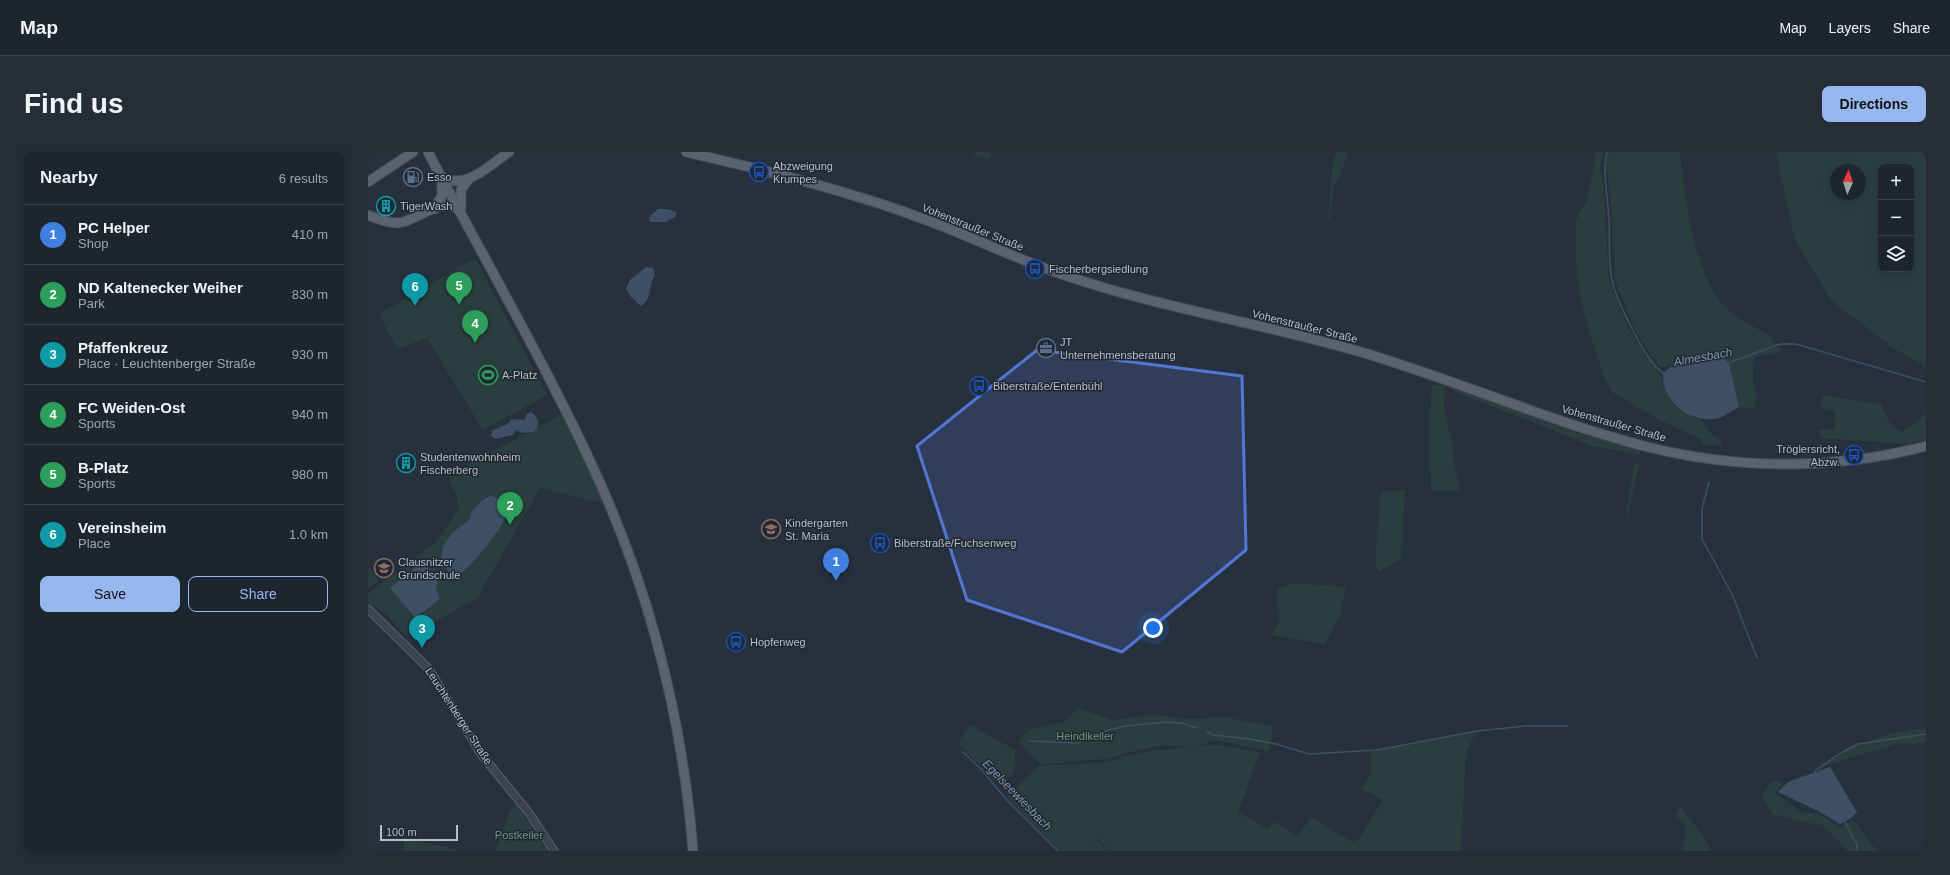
<!DOCTYPE html>
<html lang="en">
<head>
<meta charset="utf-8">
<style>
	:root { --surface:#1d252e; --page:#252d36; --text:#f1f3f6; --muted:#a0a5aa; --line:#3b424a; --accent:#96b8ef }
	body { margin:0; font-family:Helvetica,sans-serif; background:var(--page); color:var(--text) }
	.controls { position:absolute; right:12px; top:12px; display:grid; overflow:hidden; border-radius:8px; box-shadow:0 2px 10px #0003 }
	.controls button { width:36px; height:36px; display:grid; place-items:center; padding:0; border:0; border-bottom:1px solid var(--line); background:var(--surface); color:var(--text); font:20px sans-serif }
	.compass { position:absolute; left:1462px; top:12px; width:36px; height:36px; border-radius:50%; background:var(--surface); box-shadow:0 2px 10px #0003; rotate:3deg }
	.scale { position:absolute; left:12px; bottom:10px; width:78px; box-sizing:border-box; padding-left:4px; border:2px solid #b7bec9; border-top:0; font-size:11px; line-height:14px; white-space:nowrap; color:#b7bec9; -webkit-text-stroke:3px #202833; paint-order:stroke }
	.you { position:absolute; left:785px; top:476px; width:14px; height:14px; margin:-10px; border:3px solid #fff; border-radius:50%; background:#1a73e8; box-shadow:0 0 0 6px #1a73e833 }
	.badge { display:grid; place-items:center; width:26px; height:26px; border-radius:50%; background:var(--accent); color:#fff; font-size:13px; font-weight:700 }
	.pin { position:absolute; translate:-50% -33px; filter:drop-shadow(0 1px 2px #0008) }
	.pin::after { content:''; position:absolute; top:21px; width:14px; height:12px; background:inherit; clip-path:polygon(0 0,100% 0,50% 100%) }
	.list { margin:0; padding:0; list-style:none }
	h2 { display:flex; justify-content:space-between; align-items:center; height:52px; margin:0; padding:0 16px; font-size:17px }
	h2 small { font-size:13px; font-weight:400; color:var(--muted) }
	.list li { display:grid; grid-template-columns:26px 1fr auto; gap:12px; align-items:center; box-sizing:border-box; height:60px; padding:0 16px; border-top:1px solid var(--line) }
	.list b { display:block; font-size:15px; white-space:nowrap }
	.list p { margin:0; font-size:13px; white-space:nowrap; color:var(--muted) }
	.list em { font-size:13px; font-style:normal; color:var(--muted) }
	.actions { display:flex; gap:8px; padding:12px 16px }
	.actions a { flex:1; padding:9px 0; border:1px solid var(--accent); border-radius:8px; text-align:center; font-size:14px; color:var(--accent) }
	.actions .main { background:var(--accent); color:#111 }
	.icon { flex:none; width:22px; height:22px; fill:none; stroke:currentColor; stroke-width:2; stroke-linecap:round; stroke-linejoin:round }
	.map { position:relative; flex:none; width:1558px; height:699px; overflow:hidden; border-radius:8px }
	header { display:flex; align-items:center; gap:24px; box-sizing:border-box; height:56px; padding:0 20px; background:var(--surface); border-bottom:1px solid var(--line) }
	header strong { font-size:19px }
	nav { display:flex; gap:22px; margin-inline-start:auto; font-size:14px }
	.intro { display:flex; align-items:center; justify-content:space-between; box-sizing:border-box; height:96px; padding:0 24px }
	h1 { margin:0; font-size:28px }
	.button { padding:10px 18px; border-radius:8px; background:var(--accent); color:#111; font-size:14px; font-weight:700 }
	main { display:flex; gap:24px; padding:0 24px }
	aside { flex:1; background:var(--surface); border-radius:8px; box-shadow:0 2px 10px #0003 }
	.map>svg:first-child { display:block }
	.green { fill:#2a3e40; fill-rule:evenodd }
	.water { fill:#3f4f65 }
	.lines { fill:none; stroke-linecap:round; stroke-linejoin:round }
	.stream { stroke:#3f4f65; stroke-width:1.5 }
	.minor-casing { stroke:#59616c; stroke-width:9 }
	.major-casing { stroke:#444c57; stroke-width:11 }
	.minor { stroke:#3b434e; stroke-width:7 }
	.major { stroke:#59626e; stroke-width:9 }
	.marked { fill:#5375d3; fill-opacity:0.2; stroke:#5375d3; stroke-width:3; stroke-linejoin:round }
	.labels { text-anchor:middle; dominant-baseline:central; stroke-width:3; stroke-linejoin:round; paint-order:stroke }
	.poi-label { font-size:11px; fill:#b7bec9; stroke:#202833; text-anchor:start }
	.street-label { font-size:11px; fill:#b7bec9; stroke:#202833 }
	.park-label { font-size:11px; fill:#719779; stroke:#202833 }
	.water-label { font-size:12px; font-style:italic; fill:#8295ad; stroke:#202833 }
</style>
</head>
<body>
<header>
<strong>Map</strong>
<nav><a>Map</a><a>Layers</a><a>Share</a></nav>
</header>
<div class="intro"><h1>Find us</h1><a class="button">Directions</a></div>
<main>
<aside>
<h2>Nearby<small>6 results</small></h2>
<ul class="list">
<li><span class="badge" style="background:#3f7fe0">1</span><div><b>PC Helper</b><p>Shop</p></div><em>410 m</em></li>
<li><span class="badge" style="background:#2e9e5b">2</span><div><b>ND Kaltenecker Weiher</b><p>Park</p></div><em>830 m</em></li>
<li><span class="badge" style="background:#0f9aa8">3</span><div><b>Pfaffenkreuz</b><p>Place · Leuchtenberger Straße</p></div><em>930 m</em></li>
<li><span class="badge" style="background:#2e9e5b">4</span><div><b>FC Weiden-Ost</b><p>Sports</p></div><em>940 m</em></li>
<li><span class="badge" style="background:#2e9e5b">5</span><div><b>B-Platz</b><p>Sports</p></div><em>980 m</em></li>
<li><span class="badge" style="background:#0f9aa8">6</span><div><b>Vereinsheim</b><p>Place</p></div><em>1.0 km</em></li>
</ul>
<div class="actions"><a class="main">Save</a><a>Share</a></div>
</aside>
<div class="map">
<svg width="1558" height="699" viewBox="0 0 1558 699">
	<rect width="100%" height="100%" fill="#27313e"/>
	<!-- green -->
	<g class="green">
		<path d="M607,0H623L621,7L606,3Z"/>
		<path d="M969,0H980L971,27L966,33L962,66L960,68L965,9Z"/>
		<path d="M1228,0H1236L1232,13L1236,39L1241,128L1260,176L1294,225L1295,234L1307,255L1332,267L1344,283L1354,289L1352,293H1335L1333,287L1292,268L1244,240L1235,223L1216,161L1211,137L1208,110V68L1220,46Z"/>
		<path d="M1241,0H1312C1318,48 1324,117 1356,154C1369,169 1387,173 1402,185C1407,189 1410,194 1414,199L1386,205L1385,230L1389,245L1386,256L1371,255L1361,211L1340,205L1292,215L1281,201L1266,176L1247,128L1242,39L1238,12Z"/>
		<path d="M1408,0H1558V215L1525,196L1463,148L1426,86ZM1513,15H1543V117H1513ZM1468,18H1492V42H1468Z"/>
		<path d="M107,106L179,243L115,278L59,186L29,197L11,162Z"/>
		<path d="M1064,233L1077,234L1076,255L1083,288L1091,338H1063L1061,277Z"/>
		<path d="M1084,236L1215,283L1272,298V303L1225,294L1087,240Z"/>
		<path d="M1455,243L1513,252L1523,274L1534,280L1558,262V288L1538,292L1454,286L1450,278L1467,277V259L1452,255Z"/>
		<path d="M193,263L238,352L172,336L109,446L39,485L19,463L0,450V442L67,391L90,358L89,344L81,328L101,312ZM119,344L141,358L131,377L110,404L85,424L78,418L73,407L75,394L85,380L98,372L102,368L104,359ZM56,411L70,430L68,437L70,442L45,465L23,436Z"/>
		<path d="M1266,312H1271L1260,363H1258Z"/>
		<path d="M1037,338L1033,407L1010,420L1007,410L1013,339Z"/>
		<path d="M2,416L11,429L0,437V418Z"/>
		<path d="M925,431L978,435L972,463L957,492L904,483L911,469L909,437Z"/>
		<path d="M710,556L745,568L783,563L821,567L855,565L905,574L901,599L849,588L828,594L849,593L892,600L870,660L899,677L907,670L929,684L944,665L984,690L991,687L1015,648L994,637L1003,621V599L1109,579L1098,599L1093,699H741L729,686L719,696L728,688L739,699H692L639,645L671,614L740,610L769,601L822,595L795,593L762,600L738,607L672,612L651,590L660,578L696,570Z"/>
		<path d="M602,573L647,598L646,621L631,633L590,591Z"/>
		<path d="M1558,576V590L1547,592L1531,591L1453,615L1454,612L1484,595L1524,581Z"/>
		<path d="M1404,629L1415,630L1407,641L1435,661H1449L1472,675L1485,668L1509,699H1478L1476,694L1454,673L1436,670L1405,662L1393,645Z"/>
		<path d="M148,652L179,699H127L143,657Z"/>
		<path d="M1312,654L1333,681L1343,699H1314L1319,676L1308,664Z"/>
		<path d="M36,686L94,699H36Z"/>
	</g>
	<!-- water -->
	<g class="water">
		<path d="M290,57H299L308,60V64L298,70H282L281,65Z"/>
		<path d="M278,115L285,116L287,123C280,133 285,147 273,154L262,144L258,137L262,128Z"/>
		<path d="M1352,203L1361,211L1371,255C1363,259 1353,267 1345,267C1319,269 1293,248 1295,221L1306,213Z"/>
		<path d="M163,260C171,265 173,273 166,280L154,281L148,278L145,283L128,287L123,284L124,279C134,273 137,276 144,267L156,268L159,262Z"/>
		<path d="M123,343L140,353C146,365 101,418 89,424L82,423L73,407L75,394L85,380L101,368L104,359L113,349Z"/>
		<path d="M53,411L58,413L70,430L68,437L72,447L47,466L22,436Z"/>
		<path d="M1462,615L1489,660L1482,667L1472,672L1450,659L1410,640L1420,630Z"/>
	</g>
	<g class="lines">
		<!-- stream -->
		<g class="stream">
			<path d="M1239,0C1234,21 1240,45 1241,67C1242,87 1240,109 1244,128C1248,148 1278,210 1295,221"/>
			<path d="M1360,211L1412,192H1428L1558,230"/>
			<path d="M1341,330L1334,357V387L1364,442L1389,506"/>
			<path d="M839,580L845,583L882,587L908,592L941,602L1009,598L1109,579L1158,574H1200"/>
			<path d="M661,589L709,591L737,579L757,574L798,570L814,571L829,576"/>
			<path d="M595,600L613,617L637,646L690,699"/>
			<path d="M1447,621V619L1471,602L1490,592L1558,582"/>
			<path d="M1477,670L1489,693L1488,699"/>
		</g>
		<defs>
			<path id="minor" d="M0,457L61,517L113,602L161,661L186,699"/>
			<g id="major">
				<path d="M60,0C118,111 182,219 233,333C284,448 315,573 325,699"/>
				<path d="M318,0C400,19 482,39 561,69C607,86 652,109 699,124C799,158 905,173 1006,204C1097,232 1184,270 1276,294C1369,318 1466,318 1558,294"/>
				<path d="M74,25C97,39 122,13 141,0"/>
				<path d="M0,30L45,0"/>
				<path d="M93,56V38L100,28"/>
				<path d="M66,57L74,44V29"/>
				<path d="M0,63C10,67 19,71 30,71C50,69 73,43 92,59"/>
			</g>
		</defs>
		<!-- minor casing -->
		<use href="#minor" class="minor-casing"/>
		<!-- major casing -->
		<use href="#major" class="major-casing"/>
		<!-- minor -->
		<use href="#minor" class="minor"/>
		<!-- major -->
		<use href="#major" class="major"/>
	</g>
	<!-- marked area -->
	<path class="marked" d="M669,198L874,224L878,398L754,500L599,448L549,294Z"/>
	<!-- icons -->
	<defs>
		<symbol id="bus-ring" viewBox="-11 -11 22 22"><circle r="9.5" fill="#202833" stroke="#1a4fb4" stroke-width="1.5"/><path d="M-5-6H5V4H4V6H2V4H-2V6H-4V4H-5ZM-3.5-4V0h7V-4ZM-3.5 1.2v1.5H-2V1.2ZM2 1.2v1.5H3.5V1.2Z" fill="#1a4fb4"/></symbol>
		<symbol id="fuel-ring" viewBox="-11 -11 22 22"><circle r="9.5" fill="#202833" stroke="#5c6f8a" stroke-width="1.5"/><path d="M-5.5-6h7V0h2V4h1.3V-2.5L3-4.5l.8-.8L6-3V5H2.5V1h-1V6h-7ZM-4.2-4.7v3.2H.2V-4.7Z" fill="#5c6f8a"/></symbol>
		<symbol id="building-ring" viewBox="-11 -11 22 22"><circle r="9.5" fill="#202833" stroke="#0f9aa8" stroke-width="1.5"/><path d="M-4-6H4V6H1V3H-1V6H-4ZM-2.5-4.3h1.7v1.8h-1.7ZM.8-4.3h1.7v1.8H.8ZM-2.5-1h1.7V.8h-1.7ZM.8-1h1.7V.8H.8Z" fill="#0f9aa8"/></symbol>
		<symbol id="office-ring" viewBox="-11 -11 22 22"><circle r="9.5" fill="#202833" stroke="#5c6f8a" stroke-width="1.5"/><path d="M-6-3h4V-5.5h4V-3h4V5H-6ZM-1-4.5V-3h2v-1.5ZM-6 0V1H6V0Z" fill="#5c6f8a"/></symbol>
		<symbol id="stadium-ring" viewBox="-11 -11 22 22"><circle r="9.5" fill="#202833" stroke="#2e9e5b" stroke-width="1.5"/><path d="M0-5a6.5 5 0 1 0 0 10a6.5 5 0 1 0 0-10ZM-3.5-1.8h7v3.6h-7Z" fill="#2e9e5b"/></symbol>
		<symbol id="school-ring" viewBox="-11 -11 22 22"><circle r="9.5" fill="#202833" stroke="#8d6e63" stroke-width="1.5"/><path d="M0-5L7-2L0 1L-7-2ZM-4 1L0 2.5L4 1V4Q0 6-4 4Z" fill="#8d6e63"/></symbol>
	</defs>
	<g fill-rule="evenodd">
		<use href="#bus-ring" x="380" y="9" width="22" height="22"/>
		<use href="#fuel-ring" x="34" y="14" width="22" height="22"/>
		<use href="#building-ring" x="7" y="43" width="22" height="22"/>
		<use href="#bus-ring" x="656" y="106" width="22" height="22"/>
		<use href="#office-ring" x="667" y="185" width="22" height="22"/>
		<use href="#stadium-ring" x="109" y="212" width="22" height="22"/>
		<use href="#bus-ring" x="600" y="223" width="22" height="22"/>
		<use href="#bus-ring" x="1475" y="292" width="22" height="22"/>
		<use href="#building-ring" x="27" y="300" width="22" height="22"/>
		<use href="#school-ring" x="392" y="366" width="22" height="22"/>
		<use href="#bus-ring" x="501" y="380" width="22" height="22"/>
		<use href="#school-ring" x="5" y="405" width="22" height="22"/>
		<use href="#bus-ring" x="357" y="479" width="22" height="22"/>
	</g>
	<g class="labels">
		<!-- poi labels -->
		<g class="poi-label">
			<text x="405" y="14">Abzweigung<tspan x="405" dy="13">Krumpes</tspan></text>
			<text x="59" y="25">Esso</text>
			<text x="32" y="54">TigerWash</text>
			<text x="681" y="117">Fischerbergsiedlung</text>
			<text x="692" y="190">JT<tspan x="692" dy="13">Unternehmensberatung</tspan></text>
			<text x="134" y="223">A-Platz</text>
			<text x="625" y="234">Biberstraße/Entenbühl</text>
			<text x="1472" y="297" text-anchor="end">Tröglersricht,<tspan x="1472" dy="13">Abzw.</tspan></text>
			<text x="52" y="305">Studentenwohnheim<tspan x="52" dy="13">Fischerberg</tspan></text>
			<text x="417" y="371">Kindergarten<tspan x="417" dy="13">St. Maria</tspan></text>
			<text x="526" y="391">Biberstraße/Fuchsenweg</text>
			<text x="30" y="410">Clausnitzer<tspan x="30" dy="13">Grundschule</tspan></text>
			<text x="382" y="490">Hopfenweg</text>
		</g>
		<!-- street labels -->
		<g class="street-label">
			<text transform="translate(605 75) rotate(22)">Vohenstraußer Straße</text>
			<text transform="translate(937 174) rotate(14)">Vohenstraußer Straße</text>
			<text transform="translate(1246 271) rotate(16)">Vohenstraußer Straße</text>
			<text transform="translate(91 564) rotate(57)">Leuchtenberger Straße</text>
		</g>
		<!-- park labels -->
		<g class="park-label">
			<text x="717" y="584">Heindlkeller</text>
			<text x="151" y="683">Postkeller</text>
		</g>
		<!-- water labels -->
		<g class="water-label">
			<text transform="translate(1335 205) rotate(-10)">Almesbach</text>
			<text transform="translate(649 643) rotate(46)">Egelseewiesbach</text>
		</g>
	</g>
</svg>
<div class="controls">
<button>+</button>
<button>−</button>
<button><svg class="icon" aria-label="layers" viewBox="0 0 24 24"><path d="M12 4l9 5-9 5-9-5zM3 14l9 5 9-5"/></svg></button>
</div>
<svg class="compass" viewBox="-18 -18 36 36"><path d="M0-13l5 13h-10z" fill="#e53935"/><path d="M0 13l5-13h-10z" fill="#a0a5aa"/></svg>
<div class="scale">100 m</div>
<div class="you"></div>
<div class="pin badge" style="left:468px;top:429px;background:#3f7fe0">1</div>
<div class="pin badge" style="left:142px;top:373px;background:#2e9e5b">2</div>
<div class="pin badge" style="left:54px;top:496px;background:#0f9aa8">3</div>
<div class="pin badge" style="left:107px;top:191px;background:#2e9e5b">4</div>
<div class="pin badge" style="left:91px;top:153px;background:#2e9e5b">5</div>
<div class="pin badge" style="left:47px;top:154px;background:#0f9aa8">6</div>
</div>
</main>
</body>
</html>
